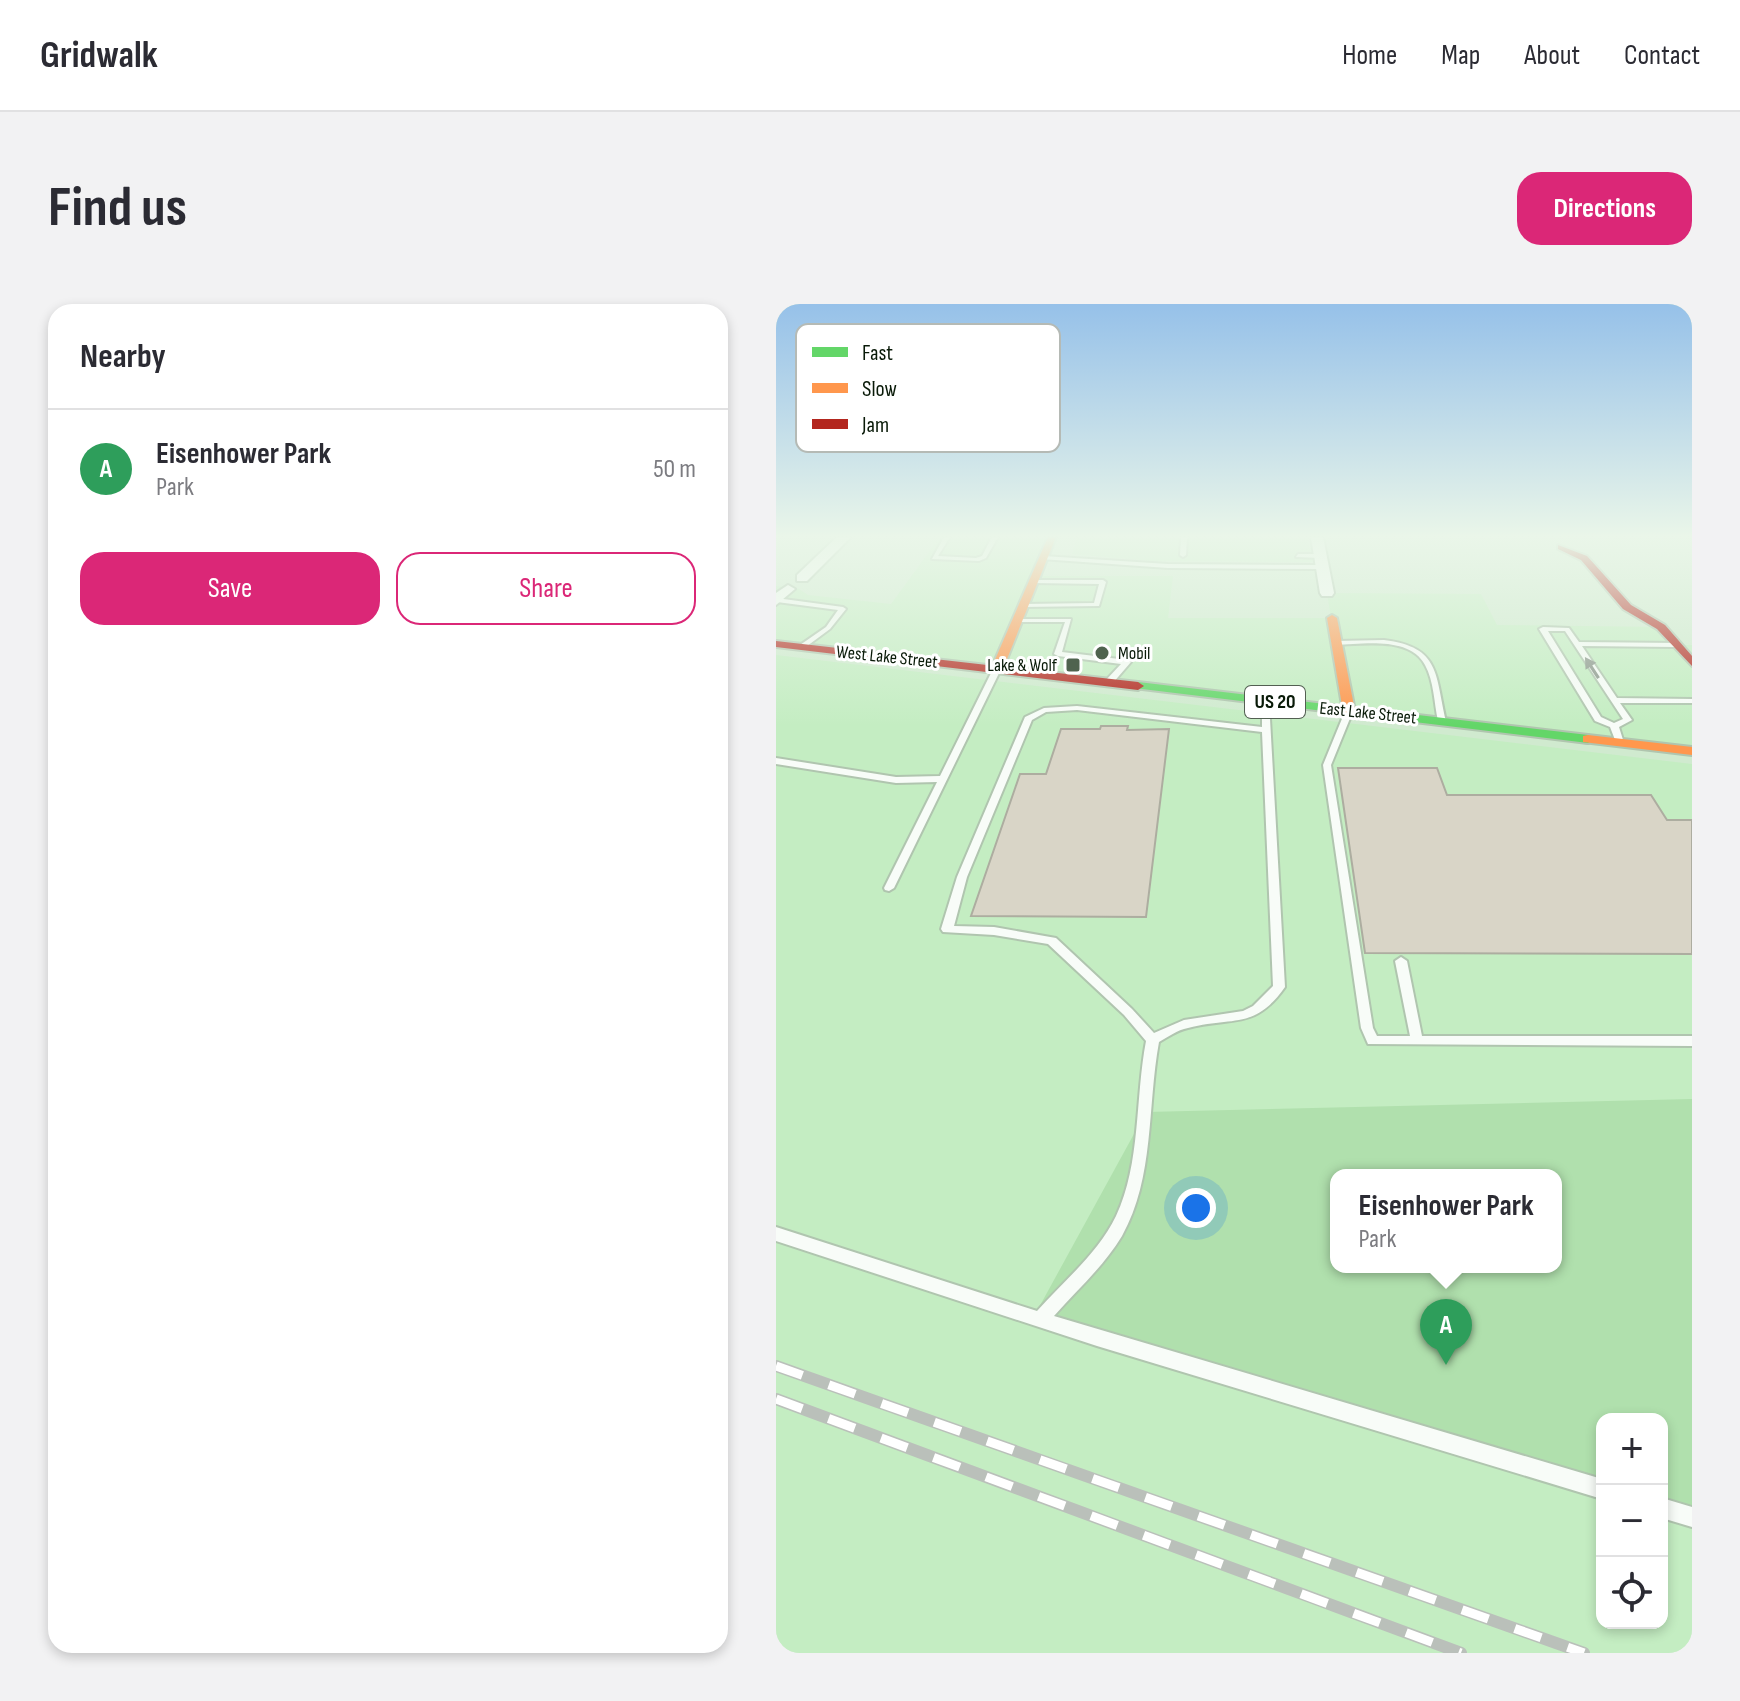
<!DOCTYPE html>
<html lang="en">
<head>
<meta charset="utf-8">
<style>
	:root { --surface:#fff; --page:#f2f2f3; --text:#2b2b33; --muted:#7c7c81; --line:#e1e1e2; --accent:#db2777 }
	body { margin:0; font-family:"Sofia Sans Condensed",sans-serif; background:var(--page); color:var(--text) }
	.controls { position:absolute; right:24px; bottom:24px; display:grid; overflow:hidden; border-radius:16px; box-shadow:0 4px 12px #0003 }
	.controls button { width:72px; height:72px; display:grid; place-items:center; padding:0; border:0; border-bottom:2px solid var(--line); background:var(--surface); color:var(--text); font:40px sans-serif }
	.you { position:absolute; left:420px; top:904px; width:28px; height:28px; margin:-20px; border:6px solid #fff; border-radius:50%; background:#1a73e8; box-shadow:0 0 0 12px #1a73e833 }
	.badge { display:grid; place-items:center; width:52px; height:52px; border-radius:50%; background:var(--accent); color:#fff; font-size:26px; font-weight:700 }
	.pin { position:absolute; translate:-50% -66px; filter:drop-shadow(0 2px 4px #0008) }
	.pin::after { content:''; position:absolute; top:42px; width:28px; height:24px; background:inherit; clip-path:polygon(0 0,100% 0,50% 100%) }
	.popup { position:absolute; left:554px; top:865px; width:232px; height:104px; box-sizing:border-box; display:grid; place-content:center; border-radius:16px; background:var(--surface); filter:drop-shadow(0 2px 6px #0005); font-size:26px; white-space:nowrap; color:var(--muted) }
	.popup b { font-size:30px; color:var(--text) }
	.popup::after { content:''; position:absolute; left:50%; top:100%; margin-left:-16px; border:16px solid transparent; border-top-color:var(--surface) }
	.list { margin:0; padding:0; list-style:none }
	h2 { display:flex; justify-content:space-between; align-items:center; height:104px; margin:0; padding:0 32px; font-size:34px }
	h2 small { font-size:26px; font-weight:400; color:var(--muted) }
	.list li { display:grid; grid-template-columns:52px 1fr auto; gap:24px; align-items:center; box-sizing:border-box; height:120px; padding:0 32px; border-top:2px solid var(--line) }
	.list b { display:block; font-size:30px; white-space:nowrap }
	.list p { margin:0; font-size:26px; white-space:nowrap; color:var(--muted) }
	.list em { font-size:26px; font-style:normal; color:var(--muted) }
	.actions { display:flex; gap:16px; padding:24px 32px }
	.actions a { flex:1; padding:18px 0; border:2px solid var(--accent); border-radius:24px; text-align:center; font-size:28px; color:var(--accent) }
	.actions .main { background:var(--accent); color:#fff }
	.icon { flex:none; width:44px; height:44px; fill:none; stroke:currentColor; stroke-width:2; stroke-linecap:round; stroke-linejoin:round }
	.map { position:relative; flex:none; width:916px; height:1349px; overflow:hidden; border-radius:24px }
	header { display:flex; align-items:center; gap:48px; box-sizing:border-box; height:112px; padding:0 40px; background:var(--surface); border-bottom:2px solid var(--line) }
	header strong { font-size:38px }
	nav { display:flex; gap:44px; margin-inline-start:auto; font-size:28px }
	.intro { display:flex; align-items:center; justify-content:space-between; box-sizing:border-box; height:192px; padding:0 48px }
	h1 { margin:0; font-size:56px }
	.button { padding:20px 36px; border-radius:24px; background:var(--accent); color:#fff; font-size:28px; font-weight:700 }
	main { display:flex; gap:48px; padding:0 48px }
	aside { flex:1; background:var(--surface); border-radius:24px; box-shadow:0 4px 12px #0003 }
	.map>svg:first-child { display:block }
	.built { fill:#c4edc2; fill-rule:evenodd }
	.green { fill:#b0e0ad; fill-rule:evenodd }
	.building { fill:#d9d5c7; stroke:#adada0; stroke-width:2 }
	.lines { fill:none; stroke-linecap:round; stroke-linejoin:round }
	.lane-casing { stroke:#b0c5af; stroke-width:4 }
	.street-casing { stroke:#b0c5af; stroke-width:4 }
	.fast-casing { stroke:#b0c5af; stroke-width:4 }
	.slow-casing { stroke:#b0c5af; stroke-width:4 }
	.jam-casing { stroke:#b0c5af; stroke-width:4 }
	.lane { fill:#f8fcf8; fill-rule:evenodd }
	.street { fill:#f8fcf8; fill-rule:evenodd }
	.fast { fill:#63d668; fill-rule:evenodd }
	.slow { fill:#ff974d; fill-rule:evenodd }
	.jam { fill:#b3261e; fill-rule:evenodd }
	.rail-casing { stroke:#bac0ba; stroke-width:12 }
	.rail { stroke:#fff; stroke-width:9; stroke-dasharray:28; stroke-linecap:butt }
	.oneway { fill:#8c968c }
	.poi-dot { fill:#4f634e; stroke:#fff; stroke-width:3 }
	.labels { text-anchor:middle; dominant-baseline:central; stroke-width:6; stroke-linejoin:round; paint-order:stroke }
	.far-poi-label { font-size:18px; fill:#091a08; stroke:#fff; text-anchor:start }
	.far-street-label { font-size:18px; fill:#091a08; stroke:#fff }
	.shield { fill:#fff; stroke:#535f52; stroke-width:2 }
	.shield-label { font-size:20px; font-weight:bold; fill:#091a08 }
	.key { fill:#fff; stroke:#b5bab5; stroke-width:2 }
	.key-label { font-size:22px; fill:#091a08 }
</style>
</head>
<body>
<header>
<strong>Gridwalk</strong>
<nav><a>Home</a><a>Map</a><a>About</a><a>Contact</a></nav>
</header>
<div class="intro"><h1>Find us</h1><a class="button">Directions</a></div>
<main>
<aside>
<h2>Nearby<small></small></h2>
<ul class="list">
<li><span class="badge" style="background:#2e9e5b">A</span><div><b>Eisenhower Park</b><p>Park</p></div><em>50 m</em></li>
</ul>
<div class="actions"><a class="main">Save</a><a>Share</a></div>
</aside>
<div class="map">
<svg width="916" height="1349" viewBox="0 0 916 1349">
	<rect width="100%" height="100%" fill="#d0eacf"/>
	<!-- built -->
	<g class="built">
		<path d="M164,233H276L260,272H397L392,314H555L551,289L705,290L721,321L885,323L900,341H916V447L0,340V282L23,285L32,291L115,300Z"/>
		<path d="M301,233H531L537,258L376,257L296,250Z"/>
		<path d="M0,351L916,460V1349H0ZM560,871H780V963H560ZM826,1115H886V1319H826Z"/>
	</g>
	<!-- green -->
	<path class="green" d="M916,795V1224L886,1214V1115H826V1194L261,1007L370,808ZM560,871H780V963H560Z"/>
	<!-- building -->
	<g class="building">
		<path d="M325,422H352L351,426L393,425L370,613L195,612L244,470H270L285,425H324Z"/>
		<path d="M562,464H661L671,491H875L891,516H916V650L589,649Z"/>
	</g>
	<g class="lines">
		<defs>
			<g id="lane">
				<path d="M168,233H174L162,252L200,254L206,252L216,233H222L210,254L203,257L156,255Z"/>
				<path d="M405,233H411L410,251L407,253L404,251Z"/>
				<path d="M522,250H544L547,252L544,254L520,253Z"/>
				<path d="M267,252L392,260L546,261L549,263L546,265L392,264L265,255Z"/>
				<path d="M258,276H327L330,278L323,302L245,303V301L247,300L318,299L323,280L256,279V277Z"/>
				<path d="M0,294L67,303L70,305L54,325L27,345L23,343L24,341L50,323L62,306L1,298Z"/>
				<path d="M240,315H295L286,348L351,356L355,358L336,380H330V376L345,360L282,352L278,350L289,318H242L240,317Z"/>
				<path d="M767,323L793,324L803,338L903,339L904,341L900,343L806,342L841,394L916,395V399H844L856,416L843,423L848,439L841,441L834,423L819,417L763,325ZM772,327H789L847,415L838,419L825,413Z"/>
				<path d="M608,336C665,343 659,371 670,417L669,419L662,417C658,399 658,377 649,361C634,332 586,340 560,341L556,339L560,337Z"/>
				<path d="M218,363L225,365L118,584L113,587L109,586L108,584L161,478L120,479L0,460V454L120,473L164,472Z"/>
				<path d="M486,395L493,397L509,683C478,727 456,712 412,724C401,726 392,733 383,738C371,803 379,873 346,932C328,962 301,986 278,1012L826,1175V1195L321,1042L0,937V923L261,1007C288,977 322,949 340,912C365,859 359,794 370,737L348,711L272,640L218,631L167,628L165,625L181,573L249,413L268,404L301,402L486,423ZM301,406L486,428L497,682L477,702L467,707L408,716L378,729L356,705L280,634L218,623L178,622L191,573L256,416L270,408Z"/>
				<path d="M570,405L577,407L555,461L597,724L601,732H634L619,657L625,653L631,657L646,732H916V742L592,740L585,724L547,461Z"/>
				<path d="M886,1194L916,1203V1223L886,1214Z"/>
			</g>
			<g id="street">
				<path d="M61,233H75L31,277H21V271Z"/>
				<path d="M535,233H547L558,289L556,292H546L544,289Z"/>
				<path d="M12,281L19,285L0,301V289Z"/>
			</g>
			<path id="fast" d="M362,378L812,431L818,435L812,439L358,384L356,382Z"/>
			<g id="slow">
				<path d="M272,233H280L227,365L217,367L215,365Z"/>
				<path d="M556,311L561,314L579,407L573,411L567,407L551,314Z"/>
				<path d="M812,431L916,443V451L807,438V432Z"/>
			</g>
			<g id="jam">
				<path d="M782,241L811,252L855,301L889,321L916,352V362L881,325L847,305L805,256L782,245Z"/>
				<path d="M0,337L362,378L368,382L362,386L0,343Z"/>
			</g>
		</defs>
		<!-- lane casing -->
		<use href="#lane" class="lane-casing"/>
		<!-- street casing -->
		<use href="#street" class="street-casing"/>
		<!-- fast casing -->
		<use href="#fast" class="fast-casing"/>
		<!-- slow casing -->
		<use href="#slow" class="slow-casing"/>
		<!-- jam casing -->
		<use href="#jam" class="jam-casing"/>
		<!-- lane -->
		<use href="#lane" class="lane"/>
		<!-- street -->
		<use href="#street" class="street"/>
		<!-- fast -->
		<use href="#fast" class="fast"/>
		<!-- slow -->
		<use href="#slow" class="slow"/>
		<!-- jam -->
		<use href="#jam" class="jam"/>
		<defs>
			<g id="rail">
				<path d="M0,1062L808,1349"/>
				<path d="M0,1095L685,1349"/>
			</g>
		</defs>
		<!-- rail casing -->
		<use href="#rail" class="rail-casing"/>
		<!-- rail -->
		<use href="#rail" class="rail"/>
	</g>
	<!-- one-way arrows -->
	<defs><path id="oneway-solid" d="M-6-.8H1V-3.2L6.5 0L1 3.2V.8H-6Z" transform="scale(2)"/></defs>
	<use class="oneway" href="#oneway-solid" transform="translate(816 364) rotate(-123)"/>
	<!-- sky -->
	<linearGradient id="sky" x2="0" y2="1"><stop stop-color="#96c1e9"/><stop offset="0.55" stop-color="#eaf6e9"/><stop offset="1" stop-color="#eaf6e9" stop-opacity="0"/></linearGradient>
	<rect width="916" height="422" fill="url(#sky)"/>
	<!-- markers -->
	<g class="poi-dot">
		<circle cx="326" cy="349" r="8"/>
		<rect x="289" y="353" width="16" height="16" rx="4"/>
	</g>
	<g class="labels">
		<!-- far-poi labels -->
		<g class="far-poi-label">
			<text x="342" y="349">Mobil</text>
			<text x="281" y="361" text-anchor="end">Lake &amp; Wolf</text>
		</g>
		<!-- far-street labels -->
		<g class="far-street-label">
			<text transform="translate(111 353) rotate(6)">West Lake Street</text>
			<text transform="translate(592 409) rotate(6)">East Lake Street</text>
		</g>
		<!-- shield labels -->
		<rect class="shield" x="469" y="382" width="60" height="32" rx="6"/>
		<g class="shield-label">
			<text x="499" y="398">US 20</text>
		</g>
	</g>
	<!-- legend -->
	<rect x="20" y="20" width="264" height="128" rx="12" class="key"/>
	<rect x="36" y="43" width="36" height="10" fill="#63d668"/>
	<rect x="36" y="79" width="36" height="10" fill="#ff974d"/>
	<rect x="36" y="115" width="36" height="10" fill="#b3261e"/>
	<g class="key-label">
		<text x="86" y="56">Fast</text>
		<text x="86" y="92">Slow</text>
		<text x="86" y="128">Jam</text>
	</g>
</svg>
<div class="controls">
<button>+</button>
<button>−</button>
<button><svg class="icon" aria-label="locate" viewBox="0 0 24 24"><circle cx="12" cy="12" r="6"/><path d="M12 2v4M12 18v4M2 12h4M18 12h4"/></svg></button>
</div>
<div class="you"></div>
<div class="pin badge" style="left:670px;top:1061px;background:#2e9e5b">A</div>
<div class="popup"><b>Eisenhower Park</b>Park</div>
</div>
</main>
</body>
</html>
